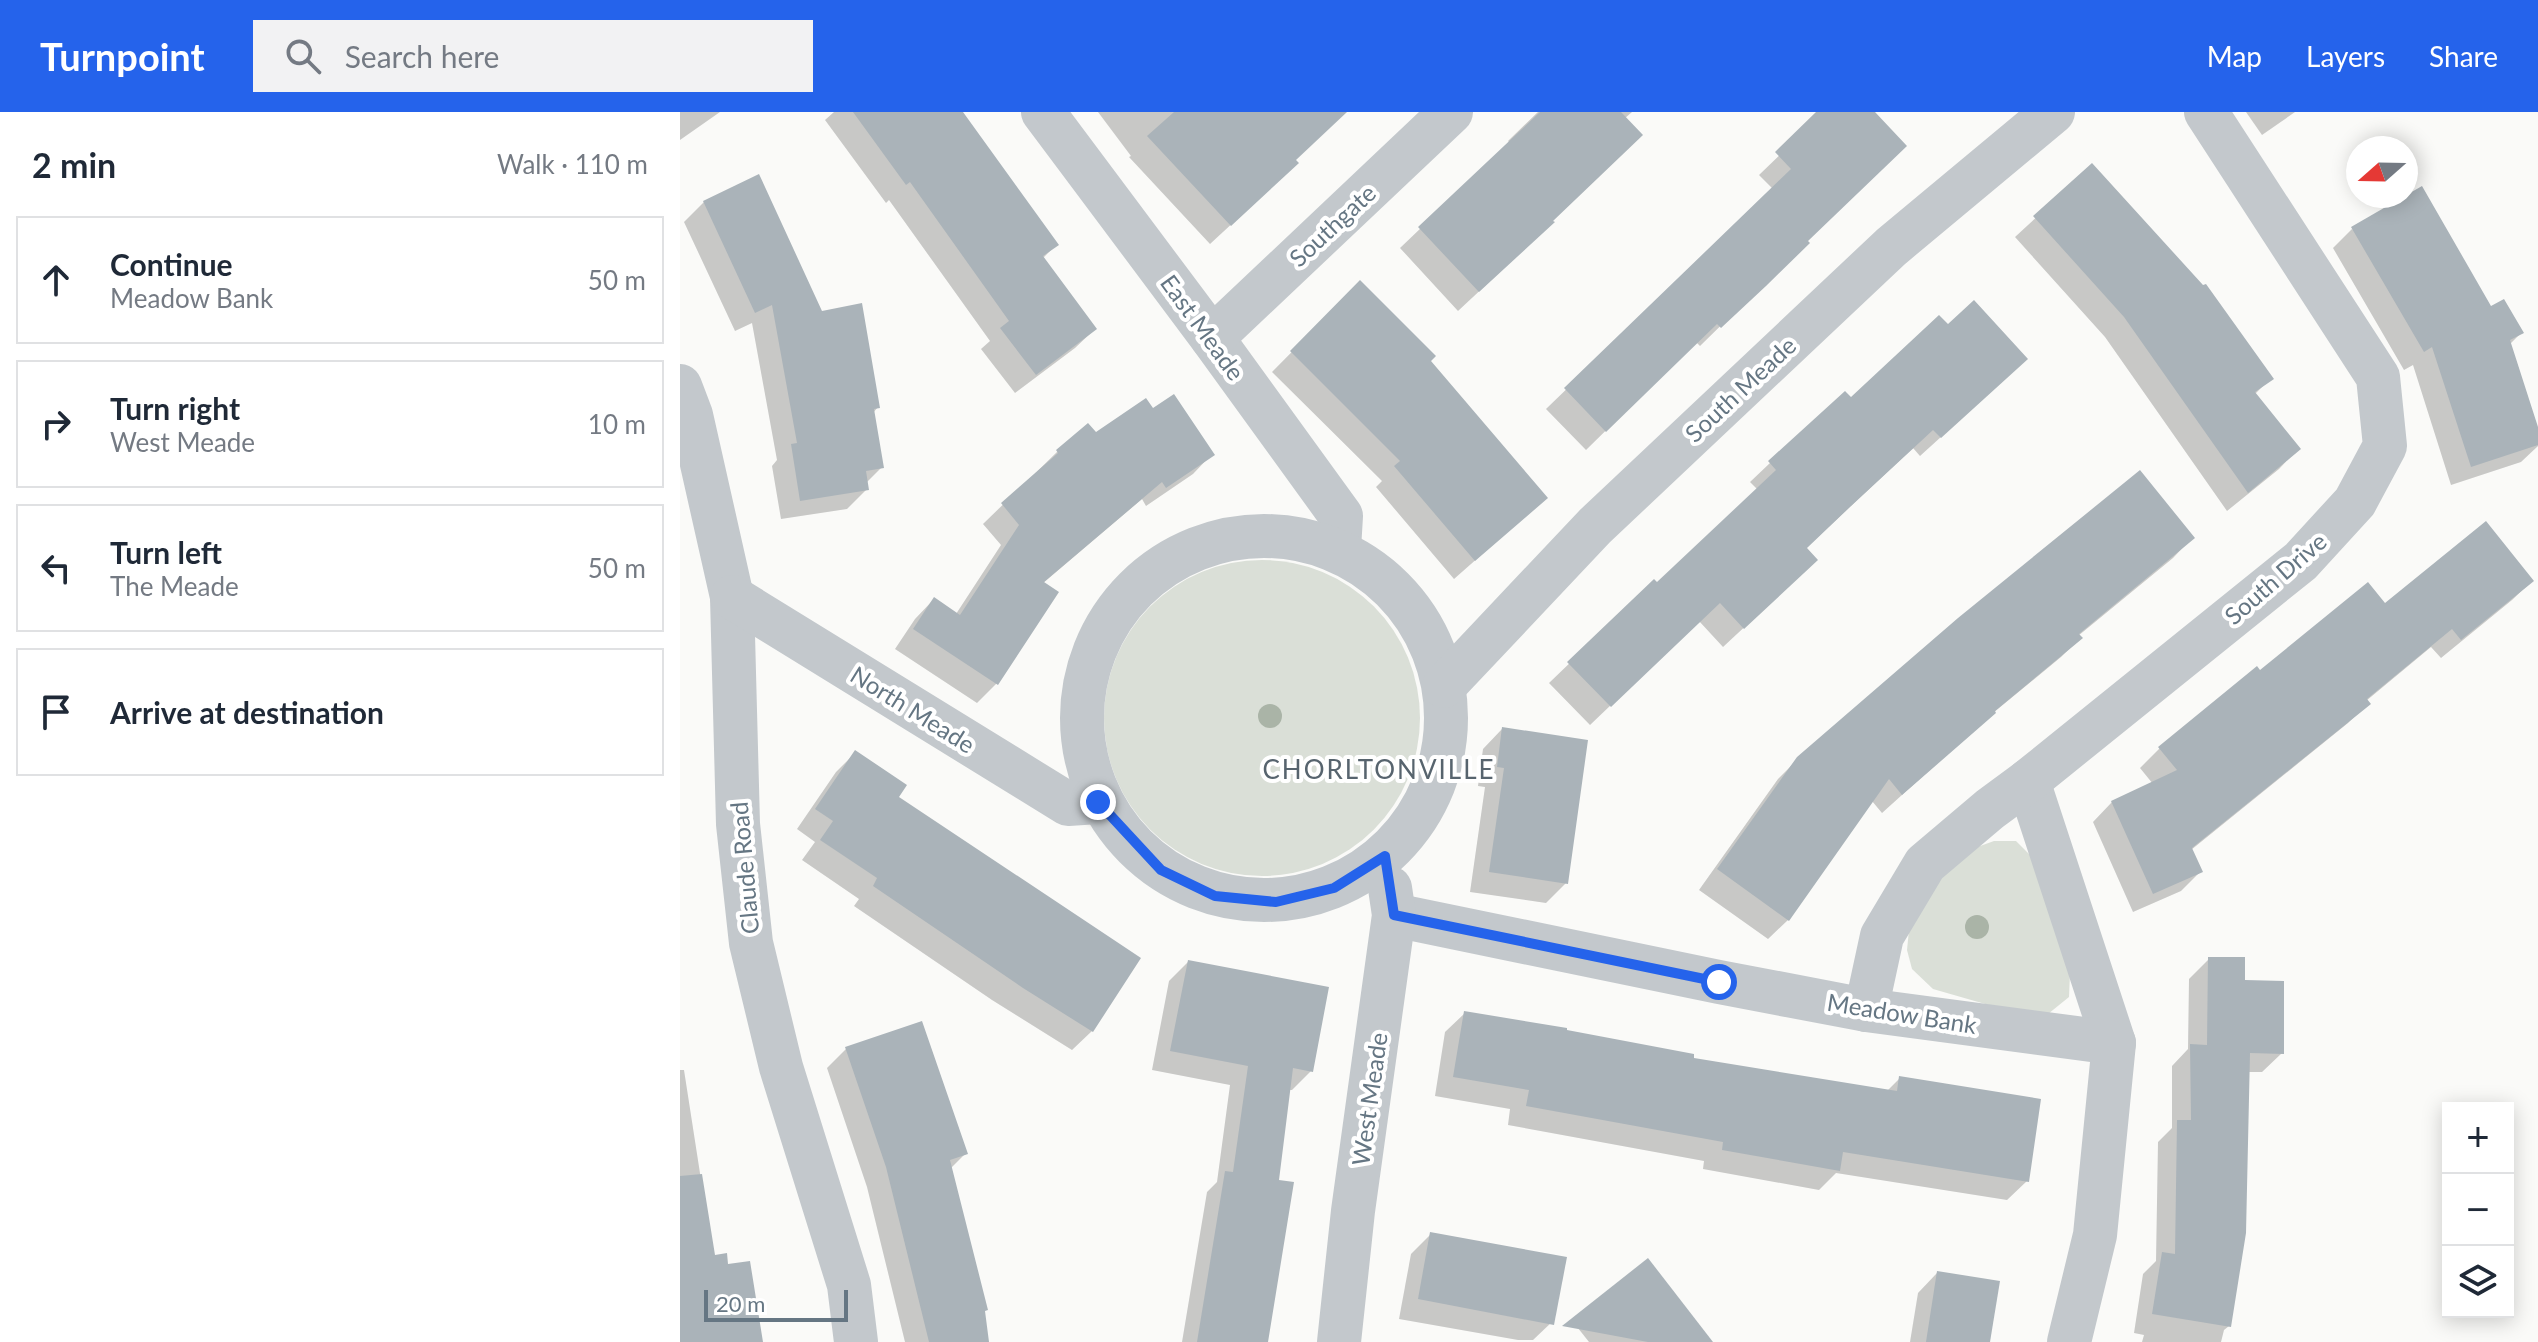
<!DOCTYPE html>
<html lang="en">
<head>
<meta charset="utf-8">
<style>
	:root { --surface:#fff; --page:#f2f2f3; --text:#1f2937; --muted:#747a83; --line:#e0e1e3; --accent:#2563eb }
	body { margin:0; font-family:Lato,sans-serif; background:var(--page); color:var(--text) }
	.controls { position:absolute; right:24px; bottom:24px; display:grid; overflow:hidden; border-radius:0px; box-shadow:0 4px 20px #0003 }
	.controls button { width:72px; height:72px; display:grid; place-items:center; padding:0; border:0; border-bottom:2px solid var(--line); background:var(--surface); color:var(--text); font:40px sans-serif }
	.compass { position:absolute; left:1666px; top:24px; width:72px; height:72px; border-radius:50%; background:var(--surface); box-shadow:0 4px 20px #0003; rotate:250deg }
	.scale { position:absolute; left:24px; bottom:20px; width:144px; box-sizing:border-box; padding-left:8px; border:4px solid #657683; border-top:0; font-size:22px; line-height:28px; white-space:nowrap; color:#657683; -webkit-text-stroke:6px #fff; paint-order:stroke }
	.stop { position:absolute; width:24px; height:24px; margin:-18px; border:6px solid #2563eb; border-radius:50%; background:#fff }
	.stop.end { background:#2563eb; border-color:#fff; box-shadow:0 2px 8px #0008 }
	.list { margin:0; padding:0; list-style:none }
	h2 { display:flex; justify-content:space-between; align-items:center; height:104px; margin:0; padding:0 32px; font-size:34px }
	h2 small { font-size:26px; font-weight:400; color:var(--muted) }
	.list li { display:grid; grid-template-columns:52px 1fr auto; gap:24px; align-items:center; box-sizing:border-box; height:128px; margin:0 16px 16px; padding:0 16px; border:2px solid var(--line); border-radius:0px }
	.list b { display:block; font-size:30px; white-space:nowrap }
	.list p { margin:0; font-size:26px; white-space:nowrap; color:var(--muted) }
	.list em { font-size:26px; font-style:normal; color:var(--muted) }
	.icon { flex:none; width:44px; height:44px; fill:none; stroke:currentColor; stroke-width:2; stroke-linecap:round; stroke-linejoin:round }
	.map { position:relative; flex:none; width:1858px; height:1230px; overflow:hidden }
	header { display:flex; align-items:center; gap:48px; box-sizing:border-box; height:112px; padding:0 40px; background:var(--accent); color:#fff }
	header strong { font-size:38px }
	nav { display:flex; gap:44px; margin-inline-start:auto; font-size:28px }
	.search { width:560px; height:72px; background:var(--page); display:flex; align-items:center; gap:20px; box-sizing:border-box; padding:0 28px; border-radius:0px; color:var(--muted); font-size:30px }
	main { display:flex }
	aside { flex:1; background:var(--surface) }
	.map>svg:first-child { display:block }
	.green { fill:#dadfd7 }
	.shadow { fill:#0003 }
	.building { fill:#aab3b9 }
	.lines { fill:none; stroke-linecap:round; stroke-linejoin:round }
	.minor { stroke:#c3c8cc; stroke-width:44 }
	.tree { fill:#aab4a7 }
	.route { stroke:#2563eb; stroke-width:10 }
	.labels { text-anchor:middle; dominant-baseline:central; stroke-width:8; stroke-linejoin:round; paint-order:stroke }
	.street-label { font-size:24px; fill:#657683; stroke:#fff }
	.neighbourhood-label { font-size:26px; letter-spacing:2px; fill:#57646e; stroke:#fff }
</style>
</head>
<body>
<header>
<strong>Turnpoint</strong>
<div class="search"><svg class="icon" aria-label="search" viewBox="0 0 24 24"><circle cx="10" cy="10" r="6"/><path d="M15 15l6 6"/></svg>Search here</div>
<nav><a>Map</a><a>Layers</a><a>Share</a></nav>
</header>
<main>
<aside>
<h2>2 min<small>Walk · 110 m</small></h2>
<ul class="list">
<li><svg class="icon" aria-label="ahead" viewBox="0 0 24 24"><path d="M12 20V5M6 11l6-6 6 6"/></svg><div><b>Continue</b><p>Meadow Bank</p></div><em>50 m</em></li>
<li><svg class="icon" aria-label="right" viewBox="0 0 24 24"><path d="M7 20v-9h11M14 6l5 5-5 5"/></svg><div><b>Turn right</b><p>West Meade</p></div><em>10 m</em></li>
<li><svg class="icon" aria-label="left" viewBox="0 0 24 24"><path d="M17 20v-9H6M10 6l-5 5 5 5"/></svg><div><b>Turn left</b><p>The Meade</p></div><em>50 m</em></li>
<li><svg class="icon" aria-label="arrive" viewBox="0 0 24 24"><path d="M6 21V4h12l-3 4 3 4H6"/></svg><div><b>Arrive at destination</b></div></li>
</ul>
</aside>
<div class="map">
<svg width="1858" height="1230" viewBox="0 0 1858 1230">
	<rect width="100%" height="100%" fill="#fafaf8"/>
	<!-- green -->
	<g class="green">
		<circle cx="582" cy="606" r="158"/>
		<path d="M1314,729H1336L1354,747L1390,861L1389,885L1368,902H1340L1253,877L1232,857L1227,838L1230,808L1260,767L1289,738Z"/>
	</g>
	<!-- shadow -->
	<g class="shadow">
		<path d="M0,0H40L0,28Z"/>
		<path d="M154,0H280L376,133L362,147L415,217L395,236L335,281L301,237L310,229L209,88L206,91L145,8Z"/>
		<path d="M418,0H666L614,48L597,70L530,132L449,45L451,44Z"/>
		<path d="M858,0H952L944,7L871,109L852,130L778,199L720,136L830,31L828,29Z"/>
		<path d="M1144,0H1192L1224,34L1020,234L1016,230L906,338L866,297L1093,77L1079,63Z"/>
		<path d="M1566,0H1615L1582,23Z"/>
		<path d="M1412,54L1591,266L1574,283L1618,337L1599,357L1547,399L1425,225L1335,125Z"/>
		<path d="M24,90L141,201L198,295L193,301L202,355L186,371L187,377L167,397L101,407L92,354L97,348L72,211L55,219L4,110Z"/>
		<path d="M1672,117L1810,197L1842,220L1830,232L1858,321V334L1841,350L1771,373L1733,253L1724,258L1653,136Z"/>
		<path d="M680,171L866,386L774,467L696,375L702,369L592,260Z"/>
		<path d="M1268,215L1326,266L1240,344L1233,336L1125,437L1116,467L1043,535L1019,509L910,613L869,571L974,470L977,473L1078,378L1070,370L1090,351Z"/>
		<path d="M473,299L532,342L513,362L466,394L462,387L362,472L316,572L297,591L215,537L235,507L254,487L276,502L321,433L303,412L377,340Z"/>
		<path d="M1512,426L1493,446L1398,524L1400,526L1381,545L1313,601L1202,701L1192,689L1108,808L1088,827L1019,778L1098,667L1119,646Z"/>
		<path d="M1852,469L1832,488L1761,546L1751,535L1686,589L1688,591L1668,611L1511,738L1521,759L1501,779L1453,800L1413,710L1432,690L1473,672L1460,656L1480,636L1580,561Z"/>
		<path d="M822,617L886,771L866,791L790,780L805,675L798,674L803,637Z"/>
		<path d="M175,641L412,919L392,938L312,888L174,794L179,787L122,748L135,730L117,717L156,660Z"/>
		<path d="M1529,847L1563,870L1602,941L1582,960H1568L1549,1214L1544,1218L1541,1230H1462L1464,1223L1454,1221L1463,1162L1476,1149L1478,1030L1492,1016V954L1508,937L1509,867Z"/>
		<path d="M508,850L631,959L612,978H609L597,1069L586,1230H502L527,1080L537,1070L550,973L472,958L489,869Z"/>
		<path d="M785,901L1011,947L1206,980L1220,966L1347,1069L1327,1088L1156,1061L1139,1078L1023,1057L1024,1049L828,1013L830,997L755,984L765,920Z"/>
		<path d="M166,937L286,1041L270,1057L304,1199L308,1230H225L187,1075L147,956Z"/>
		<path d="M0,958H4L33,1145L47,1154L75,1230H0Z"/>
		<path d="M751,1122L873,1209L853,1228H838L719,1207L731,1142Z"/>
		<path d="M1257,1161L1308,1230H1230L1238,1181Z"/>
		<path d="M894,1211L1031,1230H909Z"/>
	</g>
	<!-- building -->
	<g class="building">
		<path d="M173,0H283L379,133L363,144L417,217L356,263L320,216L329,209L230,70L226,73Z"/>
		<path d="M494,0H667L616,48L619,51L551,114L467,24Z"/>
		<path d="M860,0H941L963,23L873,109L875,110L799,180L738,115Z"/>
		<path d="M1136,0H1195L1227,34L1128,129L1130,131L1086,174L1041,216L1037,212L926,320L884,276L1111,57L1095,40Z"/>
		<path d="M1412,51L1523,173L1526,172L1594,267L1575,280L1621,337L1568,381L1444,205L1353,104Z"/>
		<path d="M79,62L142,199L182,191L200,296L194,297L204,356L186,359L189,378L120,389L111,332L117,331L92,193L75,201L23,89Z"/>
		<path d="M1742,74L1811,194L1824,187L1844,221L1830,228L1858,315V333L1791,355L1752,235L1744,240L1671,115Z"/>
		<path d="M680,168L756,244L751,249L868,386L795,449L714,354L720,349L610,239Z"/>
		<path d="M1294,188L1348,247L1261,326L1253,318L1171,394L1127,436L1138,448L1064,517L1040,491L931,595L887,550L974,467L977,470L1096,358L1088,349L1165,279L1171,285L1259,203L1268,212Z"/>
		<path d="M494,282L535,343L486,376L482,370L364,470L379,480L318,573L233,517L254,485L280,503L339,413L321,391L378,341L376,338L408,311L416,320L466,286L473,296Z"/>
		<path d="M1460,358L1515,426L1399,522L1403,526L1315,599L1316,601L1222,683L1209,667L1109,809L1037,757L1117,645L1278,506Z"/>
		<path d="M1806,409L1854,469L1781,528L1772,517L1687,587L1691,592L1512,736L1523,760L1473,782L1431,689L1497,658L1478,635L1577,554L1580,558L1688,470L1705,491Z"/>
		<path d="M822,615L908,628L888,772L809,760L824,656L817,655Z"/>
		<path d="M175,638L227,673L219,685L461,846L413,920L343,876L193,774L197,766L140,728L153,709L135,697Z"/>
		<path d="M1528,845H1565V868L1604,869V942L1570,941L1566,1121L1551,1215L1472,1202L1482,1140L1495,1142L1497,1008H1511L1510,932L1527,933Z"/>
		<path d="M508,848L649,875L633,960L613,956L599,1068L614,1070L588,1230H517L545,1059L553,1060L568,954L490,939Z"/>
		<path d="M784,899L887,916V918L1014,942V946L1217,979L1219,964L1361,987L1349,1070L1163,1040L1160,1059L1042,1038L1043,1030L846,994L849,978L773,965Z"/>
		<path d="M242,909L288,1042L270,1048L308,1198L305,1199L309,1230H249L206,1055L165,935Z"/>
		<path d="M22,1062L35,1143L47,1141L48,1152L70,1149L83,1230H0V1064Z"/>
		<path d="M750,1120L887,1145L874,1213L738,1187Z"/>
		<path d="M968,1146L1033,1230H968L882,1214Z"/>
		<path d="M1257,1159L1320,1169L1310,1230H1246Z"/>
	</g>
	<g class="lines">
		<!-- minor -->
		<g class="minor">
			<path d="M363,0L532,226L661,404L659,437"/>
			<path d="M532,226L771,0"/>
			<path d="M0,274L11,303L52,485L58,712L71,831L101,955L169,1173L176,1230"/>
			<circle cx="584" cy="606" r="182"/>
			<path d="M52,485L388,692L418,690"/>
			<path d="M764,574L915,414L1211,135L1373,0"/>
			<path d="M1348,669L1434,931"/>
			<path d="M714,803L1039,870L1186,898L1434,931L1415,1123L1389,1230"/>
			<path d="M1186,898L1202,824L1245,752L1310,697L1348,669L1621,449L1675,390L1705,334L1698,265L1526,0"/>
			<path d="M659,1230L673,1099L714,803L710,776"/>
		</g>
	</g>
	<!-- trees -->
	<g class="tree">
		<circle cx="590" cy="604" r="12"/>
		<circle cx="1297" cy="815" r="12"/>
	</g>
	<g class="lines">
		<!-- route -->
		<path class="route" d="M418,690L481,758L535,784L596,790L654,776L705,744L714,803L1039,870"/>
	</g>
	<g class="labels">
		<!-- street labels -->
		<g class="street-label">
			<text transform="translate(652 113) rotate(-43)">Southgate</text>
			<text transform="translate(523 215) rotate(54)">East Meade</text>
			<text transform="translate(1060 277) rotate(-43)">South Meade</text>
			<text transform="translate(1595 466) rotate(-41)">South Drive</text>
			<text transform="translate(233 597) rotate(32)">North Meade</text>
			<text transform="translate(64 756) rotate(-95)">Claude Road</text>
			<text transform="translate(1222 901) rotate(9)">Meadow Bank</text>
			<text transform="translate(689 987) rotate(-82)">West Meade</text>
		</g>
		<!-- neighbourhood labels -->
		<g class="neighbourhood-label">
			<text x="699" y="657">CHORLTONVILLE</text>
		</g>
	</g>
</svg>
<div class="controls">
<button>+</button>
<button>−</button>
<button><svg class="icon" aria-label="layers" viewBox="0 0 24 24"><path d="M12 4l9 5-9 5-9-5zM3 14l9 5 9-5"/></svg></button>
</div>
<svg class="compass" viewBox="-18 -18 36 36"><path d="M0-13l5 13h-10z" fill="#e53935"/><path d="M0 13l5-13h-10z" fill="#747a83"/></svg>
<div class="scale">20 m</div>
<div class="stop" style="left:1039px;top:870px"></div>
<div class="stop end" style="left:418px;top:690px"></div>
</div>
</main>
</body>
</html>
